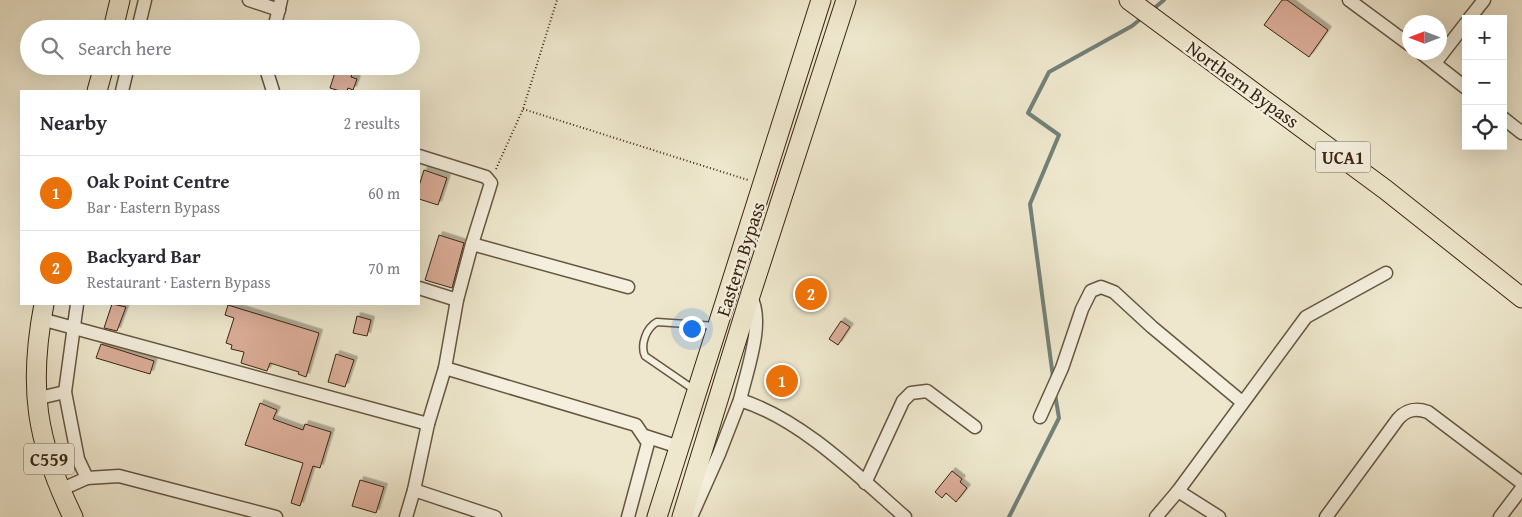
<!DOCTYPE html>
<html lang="en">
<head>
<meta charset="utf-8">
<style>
	:root { --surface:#fff; --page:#f2f2f3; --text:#2b2b33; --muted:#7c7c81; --line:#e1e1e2; --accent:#8f2418 }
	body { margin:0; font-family:"Gentium Book Plus",serif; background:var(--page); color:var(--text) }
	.controls { position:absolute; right:15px; top:15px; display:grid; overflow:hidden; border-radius:0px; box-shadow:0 5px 20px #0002 }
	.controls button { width:45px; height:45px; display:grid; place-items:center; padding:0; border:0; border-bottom:1px solid var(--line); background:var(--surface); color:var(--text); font:25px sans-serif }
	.compass { position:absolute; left:1402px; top:15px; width:45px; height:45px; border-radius:50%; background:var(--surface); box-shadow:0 5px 20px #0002; rotate:270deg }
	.you { position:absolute; left:691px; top:328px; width:18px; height:18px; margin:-12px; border:4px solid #fff; border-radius:50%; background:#1a73e8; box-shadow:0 0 0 8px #1a73e833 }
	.badge { display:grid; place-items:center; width:32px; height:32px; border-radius:50%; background:var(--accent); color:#fff; font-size:16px; font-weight:700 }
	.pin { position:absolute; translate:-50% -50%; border:2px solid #fff; box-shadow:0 1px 5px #0006 }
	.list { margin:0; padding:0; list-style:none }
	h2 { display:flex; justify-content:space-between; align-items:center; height:65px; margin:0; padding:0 20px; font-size:21px }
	h2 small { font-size:16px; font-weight:400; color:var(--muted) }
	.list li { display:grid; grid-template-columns:32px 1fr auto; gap:15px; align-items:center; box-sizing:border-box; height:75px; padding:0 20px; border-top:1px solid var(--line) }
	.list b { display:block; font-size:19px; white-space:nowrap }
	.list p { margin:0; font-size:16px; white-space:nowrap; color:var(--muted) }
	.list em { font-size:16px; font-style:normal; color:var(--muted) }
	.icon { flex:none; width:28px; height:28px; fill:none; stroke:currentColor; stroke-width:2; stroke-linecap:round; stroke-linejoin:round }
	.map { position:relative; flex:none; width:1522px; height:517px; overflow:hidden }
	.search { position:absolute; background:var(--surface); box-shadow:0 5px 20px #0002; left:20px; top:20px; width:400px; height:55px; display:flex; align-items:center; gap:12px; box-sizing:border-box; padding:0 18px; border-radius:28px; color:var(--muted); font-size:19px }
	.panel { position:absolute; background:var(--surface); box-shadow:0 5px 20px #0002; left:20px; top:90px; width:400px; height:215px; border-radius:0px }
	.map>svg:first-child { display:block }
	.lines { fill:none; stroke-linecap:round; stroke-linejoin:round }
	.stream { stroke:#738178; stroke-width:4 }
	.building { fill:#dbad98; stroke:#392512; filter:url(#shadow) }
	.lane-casing { stroke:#665641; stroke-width:9 }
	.street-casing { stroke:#665641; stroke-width:15 }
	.primary-casing { stroke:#392512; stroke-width:21 }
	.path { stroke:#392512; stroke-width:2; stroke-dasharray:1 2.5; stroke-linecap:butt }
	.lane { stroke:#f4efde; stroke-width:6 }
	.street { stroke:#f4efde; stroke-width:12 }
	.primary { stroke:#eee7cd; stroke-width:19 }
	.labels { text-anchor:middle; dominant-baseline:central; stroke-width:5; stroke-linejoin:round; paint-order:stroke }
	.shield { fill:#f4efde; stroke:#71624f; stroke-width:1 }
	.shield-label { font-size:18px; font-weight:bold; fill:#392512 }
	.street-label { font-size:19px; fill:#392512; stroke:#f4efde }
</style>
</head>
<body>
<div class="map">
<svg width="1522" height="517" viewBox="0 0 1522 517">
	<defs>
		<filter id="shadow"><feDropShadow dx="3.5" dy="-3.5" stdDeviation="0" flood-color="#0004"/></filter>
	</defs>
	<rect width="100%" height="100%" fill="#eee7cd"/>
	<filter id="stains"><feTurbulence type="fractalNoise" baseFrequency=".004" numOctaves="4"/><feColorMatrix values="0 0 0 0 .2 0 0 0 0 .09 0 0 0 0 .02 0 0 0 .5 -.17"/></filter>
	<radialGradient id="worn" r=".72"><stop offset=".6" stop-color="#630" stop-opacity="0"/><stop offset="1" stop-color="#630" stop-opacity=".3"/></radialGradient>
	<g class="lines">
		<!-- stream -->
		<g class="stream">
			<path d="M1152,10L1164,0"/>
			<path d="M1053,377L1030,204L1059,135L1028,113L1049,72L1132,26L1143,17"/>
			<path d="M1009,517L1059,418L1055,394"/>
		</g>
	</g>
	<!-- building -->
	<g class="building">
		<path d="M1282,0H1287L1328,30L1309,57L1264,25Z"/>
		<path d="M337,66L353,71L351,77L357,79L353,90L348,88L347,91H340L330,88Z"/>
		<path d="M424,170L447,178L438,205L419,199V186Z"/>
		<path d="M439,235L464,243L452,288L425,280Z"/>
		<path d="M112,304L126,307L117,331L104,328Z"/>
		<path d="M228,305L319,333L306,377L298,374L299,372L270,363L267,371L241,363L244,352L231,349L232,345L226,343L234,318L225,315Z"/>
		<path d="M357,316L371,320L367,336L353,333Z"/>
		<path d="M841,321L850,327L838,345L829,339Z"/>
		<path d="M101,344L154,361L150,374L96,358Z"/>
		<path d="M336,354L354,360L345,387L328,382Z"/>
		<path d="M260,403L277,410L273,419L303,430L305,424L331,432L320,468L313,466L300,506L291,503L303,463L245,445Z"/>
		<path d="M952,471L962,479L960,482L967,488L956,502L946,493L942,498L935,492Z"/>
		<path d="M360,480L384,487L376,513L352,506Z"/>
	</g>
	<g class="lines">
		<defs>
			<path id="lane" d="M696,391L645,356C640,345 646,328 657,322L716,326"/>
			<g id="street">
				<path d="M249,0L279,10"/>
				<path d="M1349,0L1410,45"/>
				<path d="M1469,19L1484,0"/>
				<path d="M138,29L145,0"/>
				<path d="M274,29L281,0"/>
				<path d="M1420,52L1466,88"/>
				<path d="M1435,63L1466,23"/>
				<path d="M265,66L273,91"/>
				<path d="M122,91L128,66"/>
				<path d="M1503,118L1522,133"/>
				<path d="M419,156L486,177L491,183L472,244L457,300L445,368L636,425L648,443L628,517"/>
				<path d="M472,244L628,287"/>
				<path d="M419,288L457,300"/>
				<path d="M77,304L65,392L78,459L87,478"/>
				<path d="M41,319L428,424L445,368"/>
				<path d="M35,399L65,392"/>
				<path d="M740,400C746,373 766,320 750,296"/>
				<path d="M1040,417L1062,368L1082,309L1091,291L1101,287L1114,292L1152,327L1242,402"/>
				<path d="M645,436L679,447"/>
				<path d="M865,483L903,401L911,393L927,391L975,427"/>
				<path d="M60,490L87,478L119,476L276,517"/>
				<path d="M414,490L495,517"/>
				<path d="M1178,491L1306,317L1386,273"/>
				<path d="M406,517L414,490L428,424"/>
				<path d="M691,517L719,454L740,400C801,419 857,475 905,517"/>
				<path d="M1156,517L1178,491L1219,517"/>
				<path d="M1326,517L1398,419C1407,409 1416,408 1428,412L1522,483"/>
				<path d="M1500,517L1522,488"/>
			</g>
			<g id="primary">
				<path d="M1129,0L1386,190L1522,298"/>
				<path d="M113,29L120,0"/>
				<path d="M97,91L104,66"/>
				<path d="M44,304C28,387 36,441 73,517"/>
				<path d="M657,517L821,0"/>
				<path d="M682,517L750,296L846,0"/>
			</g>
		</defs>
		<!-- lane casing -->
		<use href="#lane" class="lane-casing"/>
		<!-- street casing -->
		<use href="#street" class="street-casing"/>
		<!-- primary casing -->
		<use href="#primary" class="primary-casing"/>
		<!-- path -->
		<g class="path">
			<path d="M523,109L748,180"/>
			<path d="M496,169L523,109L557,0"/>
		</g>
		<!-- lane -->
		<use href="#lane" class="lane"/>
		<!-- street -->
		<use href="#street" class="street"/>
		<!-- primary -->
		<use href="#primary" class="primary"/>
	</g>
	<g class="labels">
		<!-- shield labels -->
		<g class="shield">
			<rect x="1315.5" y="141.5" width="55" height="31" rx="4"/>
			<rect x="24" y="443.5" width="50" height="31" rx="4"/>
		</g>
		<g class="shield-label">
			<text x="1343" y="157">UCA1</text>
			<text x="49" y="459">C559</text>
		</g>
		<!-- street labels -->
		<g class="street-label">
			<text transform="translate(1243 84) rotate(36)">Northern Bypass</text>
			<text transform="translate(740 259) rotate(-72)">Eastern Bypass</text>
		</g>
	</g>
	<rect width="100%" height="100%" filter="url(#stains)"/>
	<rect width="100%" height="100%" fill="url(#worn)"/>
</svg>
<div class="controls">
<button>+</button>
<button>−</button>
<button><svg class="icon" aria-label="locate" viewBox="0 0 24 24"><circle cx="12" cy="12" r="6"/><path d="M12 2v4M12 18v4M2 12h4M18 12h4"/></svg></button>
</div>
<svg class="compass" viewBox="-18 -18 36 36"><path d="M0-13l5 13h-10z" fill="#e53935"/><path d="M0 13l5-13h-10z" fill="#7c7c81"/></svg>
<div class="you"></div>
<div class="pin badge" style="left:782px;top:381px;background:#e8710a">1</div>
<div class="pin badge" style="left:811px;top:294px;background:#e8710a">2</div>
<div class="search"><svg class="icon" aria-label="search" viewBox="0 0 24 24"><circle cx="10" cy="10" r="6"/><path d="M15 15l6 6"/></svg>Search here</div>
<section class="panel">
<h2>Nearby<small>2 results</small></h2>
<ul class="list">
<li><span class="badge" style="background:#e8710a">1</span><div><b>Oak Point Centre</b><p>Bar · Eastern Bypass</p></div><em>60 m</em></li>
<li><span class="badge" style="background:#e8710a">2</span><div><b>Backyard Bar</b><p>Restaurant · Eastern Bypass</p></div><em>70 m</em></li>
</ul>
</section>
</div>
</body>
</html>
